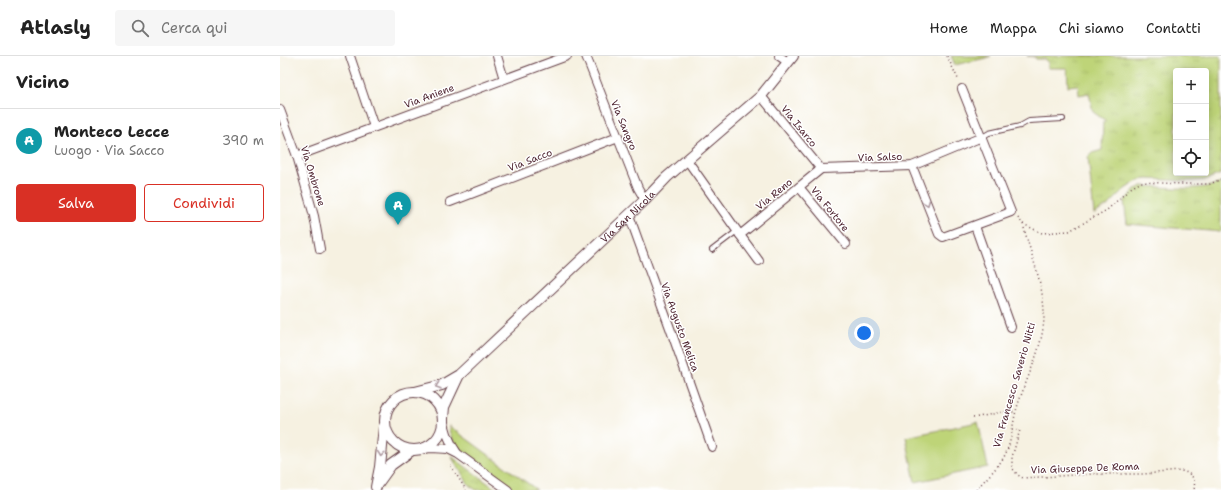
<!DOCTYPE html>
<html lang="it">
<head>
<meta charset="utf-8">
<style>
	:root { --surface:#fff; --page:#f6f6f6; --text:#222; --muted:#767676; --line:#e0e0e0; --accent:#d93025 }
	body { margin:0; font-family:"Shantell Sans",sans-serif; background:var(--page); color:var(--text) }
	.controls { position:absolute; right:12px; top:12px; display:grid; overflow:hidden; border-radius:4px; box-shadow:0 2px 10px #0003 }
	.controls button { width:36px; height:36px; display:grid; place-items:center; padding:0; border:0; border-bottom:1px solid var(--line); background:var(--surface); color:var(--text); font:20px sans-serif }
	.you { position:absolute; left:584px; top:277px; width:14px; height:14px; margin:-10px; border:3px solid #fff; border-radius:50%; background:#1a73e8; box-shadow:0 0 0 6px #1a73e833 }
	.badge { display:grid; place-items:center; width:26px; height:26px; border-radius:50%; background:var(--accent); color:#fff; font-size:13px; font-weight:700 }
	.pin { position:absolute; translate:-50% -33px; filter:drop-shadow(0 1px 2px #0008) }
	.pin::after { content:''; position:absolute; top:21px; width:14px; height:12px; background:inherit; clip-path:polygon(0 0,100% 0,50% 100%) }
	.list { margin:0; padding:0; list-style:none }
	h2 { display:flex; justify-content:space-between; align-items:center; height:52px; margin:0; padding:0 16px; font-size:17px }
	h2 small { font-size:13px; font-weight:400; color:var(--muted) }
	.list li { display:grid; grid-template-columns:26px 1fr auto; gap:12px; align-items:center; box-sizing:border-box; height:64px; padding:0 16px; border-top:1px solid var(--line) }
	.list b { display:block; font-size:15px; white-space:nowrap }
	.list p { margin:0; font-size:13px; white-space:nowrap; color:var(--muted) }
	.list em { font-size:13px; font-style:normal; color:var(--muted) }
	.actions { display:flex; gap:8px; padding:12px 16px }
	.actions a { flex:1; padding:9px 0; border:1px solid var(--accent); border-radius:4px; text-align:center; font-size:14px; color:var(--accent) }
	.actions .main { background:var(--accent); color:#fff }
	.icon { flex:none; width:22px; height:22px; fill:none; stroke:currentColor; stroke-width:2; stroke-linecap:round; stroke-linejoin:round }
	.map { position:relative; flex:none; width:941px; height:434px; overflow:hidden }
	header { display:flex; align-items:center; gap:24px; box-sizing:border-box; height:56px; padding:0 20px; background:var(--surface); border-bottom:1px solid var(--line) }
	header strong { font-size:19px }
	nav { display:flex; gap:22px; margin-inline-start:auto; font-size:14px }
	.search { width:280px; height:36px; background:var(--page); display:flex; align-items:center; gap:10px; box-sizing:border-box; padding:0 14px; border-radius:4px; color:var(--muted); font-size:15px }
	main { display:flex }
	aside { flex:1; background:var(--surface) }
	.map>svg:first-child { display:block }
	.grass { fill:url(#grass-tufts); stroke:#847a52; fill-rule:evenodd }
	.garden { fill:#bed478; stroke:#847a52 }
	.lines { fill:none; stroke-linecap:round; stroke-linejoin:round }
	.service-casing { stroke:#643e46; stroke-width:6 }
	.minor-casing { stroke:#643e46; stroke-width:10 }
	.tertiary-casing { stroke:#643e46; stroke-width:12 }
	.path { stroke:#643e46; stroke-width:1.5; stroke-dasharray:1 3; stroke-linecap:butt }
	.service { stroke:#fff; stroke-width:4 }
	.minor { stroke:#fff; stroke-width:8 }
	.tertiary { stroke:#fff; stroke-width:10 }
	.oneway { stroke:#ae9aa0 }
	.labels { text-anchor:middle; dominant-baseline:central; stroke-width:3; stroke-linejoin:round; paint-order:stroke }
	.street-label { font-size:10px; fill:#4a1f2b; stroke:#fff }
</style>
</head>
<body>
<header>
<strong>Atlasly</strong>
<div class="search"><svg class="icon" aria-label="search" viewBox="0 0 24 24"><circle cx="10" cy="10" r="6"/><path d="M15 15l6 6"/></svg>Cerca qui</div>
<nav><a>Home</a><a>Mappa</a><a>Chi siamo</a><a>Contatti</a></nav>
</header>
<main>
<aside>
<h2>Vicino<small></small></h2>
<ul class="list">
<li><span class="badge" style="background:#0f9aa8">A</span><div><b>Monteco Lecce</b><p>Luogo · Via Sacco</p></div><em>390 m</em></li>
</ul>
<div class="actions"><a class="main">Salva</a><a>Condividi</a></div>
</aside>
<div class="map">
<svg width="941" height="434" viewBox="0 0 941 434">
	<defs>
		<pattern id="grass-tufts" width="24" height="20" patternUnits="userSpaceOnUse"><rect width="24" height="20" fill="#bed478"/><path d="M3 7l-1-3M5 7V3M7 7l1-3M15 17l-1-3M17 17v-4M19 17l1-3" fill="none" stroke="#a5b668"/></pattern>
	</defs>
	<rect width="100%" height="100%" fill="#fff"/>
	<filter id="ink" filterUnits="userSpaceOnUse"><feTurbulence type="fractalNoise" baseFrequency=".025" numOctaves="2"/><feDisplacementMap in="SourceGraphic" scale="8" xChannelSelector="R" yChannelSelector="G"/><feConvolveMatrix kernelMatrix="1 2 1 2 8 2 1 2 1" color-interpolation-filters="sRGB"/></filter>
	<filter id="wash" filterUnits="userSpaceOnUse"><feTurbulence type="fractalNoise" baseFrequency=".012" numOctaves="4" result="noise"/><feDisplacementMap in="SourceGraphic" scale="16" xChannelSelector="R" yChannelSelector="G"/><feGaussianBlur stdDeviation="0.9" result="paint"/><feColorMatrix in="noise" values="0 0 0 0 0 0 0 0 0 0 0 0 0 0 0 0 0 1.4 0 .05"/><feComposite in="paint" operator="in"/></filter>
	<g filter="url(#wash)">
		<rect width="100%" height="100%" fill="#f6f1e1"/>
		<!-- grass -->
		<g class="grass">
			<path d="M671,0H711L706,2L675,9Z"/>
			<path d="M747,0H941V118L924,124L911,125L867,123L859,124L845,133L830,148L814,158L808,101L812,97L822,94L823,66L826,65L813,56L809,37L799,39L798,29L788,30L787,12H768V5H766V3H756L755,1ZM896,15H926V117H896Z"/>
			<path d="M941,127V176L847,168L844,145L856,133L862,130C888,131 916,136 941,127Z"/>
			<path d="M169,370L176,375L257,434H234L181,395C174,389 169,379 169,370Z"/>
			<path d="M171,400L217,434H196L189,429Z"/>
		</g>
		<!-- garden -->
		<path class="garden" d="M698,366L708,411L635,426L626,381Z"/>
	</g>
	<g filter="url(#ink)">
		<g class="lines">
			<defs>
				<g id="service">
					<path d="M702,81L709,77L740,70L749,65L783,63"/>
					<path d="M432,194L457,175"/>
				</g>
				<g id="minor">
					<path d="M70,0L94,71"/>
					<path d="M217,0L224,23"/>
					<path d="M306,0L358,132L365,144"/>
					<path d="M499,0L508,6"/>
					<path d="M481,40L541,113"/>
					<path d="M0,54L17,100L34,160L40,193"/>
					<path d="M17,100L287,0"/>
					<path d="M407,104L460,179L541,113"/>
					<path d="M632,110L659,178L663,181L731,156L682,33"/>
					<path d="M541,113L632,110L702,81"/>
					<path d="M519,131L566,188"/>
					<path d="M170,146L338,81"/>
					<path d="M349,159L390,272L432,391"/>
					<path d="M695,170L731,271"/>
					<path d="M460,179L479,205"/>
					<path d="M163,362C166,376 169,386 177,397"/>
					<path d="M143,393L151,392L168,393L178,398L228,434"/>
				</g>
				<g id="tertiary">
					<circle cx="134" cy="365" r="29"/>
					<path id="s1" d="M135,336L162,329L179,319L365,144L387,121L481,40L513,0"/>
					<path d="M163,362L164,351L178,321"/>
					<path d="M98,427L111,409L132,394"/>
					<path d="M96,431L100,411L104,370"/>
				</g>
			</defs>
			<!-- service casing -->
			<use href="#service" class="service-casing"/>
			<!-- minor casing -->
			<use href="#minor" class="minor-casing"/>
			<!-- tertiary casing -->
			<use href="#tertiary" class="tertiary-casing"/>
			<!-- path -->
			<g class="path">
				<path d="M667,0L679,25"/>
				<path d="M743,168L762,177L789,175L827,154L852,131L862,126L901,128H930L941,123"/>
				<path d="M693,362L723,356H736"/>
				<path d="M733,373L740,374L732,401V412L738,419L743,422L814,418H863L901,415C912,417 916,423 914,434"/>
				<path d="M171,410L186,434"/>
				<path d="M696,434C705,423 718,412 725,399C732,385 732,370 736,355C745,323 765,291 764,256C763,226 750,197 743,168L737,161"/>
			</g>
			<!-- service -->
			<use href="#service" class="service"/>
			<!-- minor -->
			<use href="#minor" class="minor"/>
			<!-- tertiary -->
			<use href="#tertiary" class="tertiary"/>
		</g>
		<!-- one-way arrows -->
		<defs><path id="oneway-chevron" d="M-2-3.5L2.5 0L-2 3.5" fill="none" stroke-width="1.6" stroke-linecap="round" stroke-linejoin="round"/></defs>
		<g class="oneway">
			<use href="#oneway-chevron" transform="translate(647 147) rotate(69)"/>
			<use href="#oneway-chevron" transform="translate(158 330) rotate(161)"/>
			<use href="#oneway-chevron" transform="translate(101 398) rotate(96)"/>
		</g>
	</g>
	<g class="labels">
		<!-- street labels -->
		<g class="street-label">
			<text transform="translate(149 40) rotate(-20)">Via Aniene</text>
			<text transform="translate(344 69) rotate(68)">Via Sangro</text>
			<text transform="translate(519 70) rotate(51)">Via Isarco</text>
			<text transform="translate(600 101) rotate(-2)">Via Salso</text>
			<text transform="translate(250 104) rotate(-21)">Via Sacco</text>
			<text transform="translate(33 120) rotate(73)">Via Ombrone</text>
			<text transform="translate(494 138) rotate(-39)">Via Reno</text>
			<text transform="translate(550 153) rotate(51)">Via Fortore</text>
			<text stroke="none"><textPath href="#s1" startOffset="279">Via San Nicola</textPath></text>
			<text transform="translate(400 271) rotate(70)">Via Augusto Melica</text>
			<text transform="translate(734 329) rotate(-74)">Via Francesco Saverio Nitti</text>
			<text transform="translate(805 412) rotate(-2)">Via Giuseppe De Roma</text>
		</g>
	</g>
</svg>
<div class="controls">
<button>+</button>
<button>−</button>
<button><svg class="icon" aria-label="locate" viewBox="0 0 24 24"><circle cx="12" cy="12" r="6"/><path d="M12 2v4M12 18v4M2 12h4M18 12h4"/></svg></button>
</div>
<div class="you"></div>
<div class="pin badge" style="left:118px;top:169px;background:#0f9aa8">A</div>
</div>
</main>
</body>
</html>
